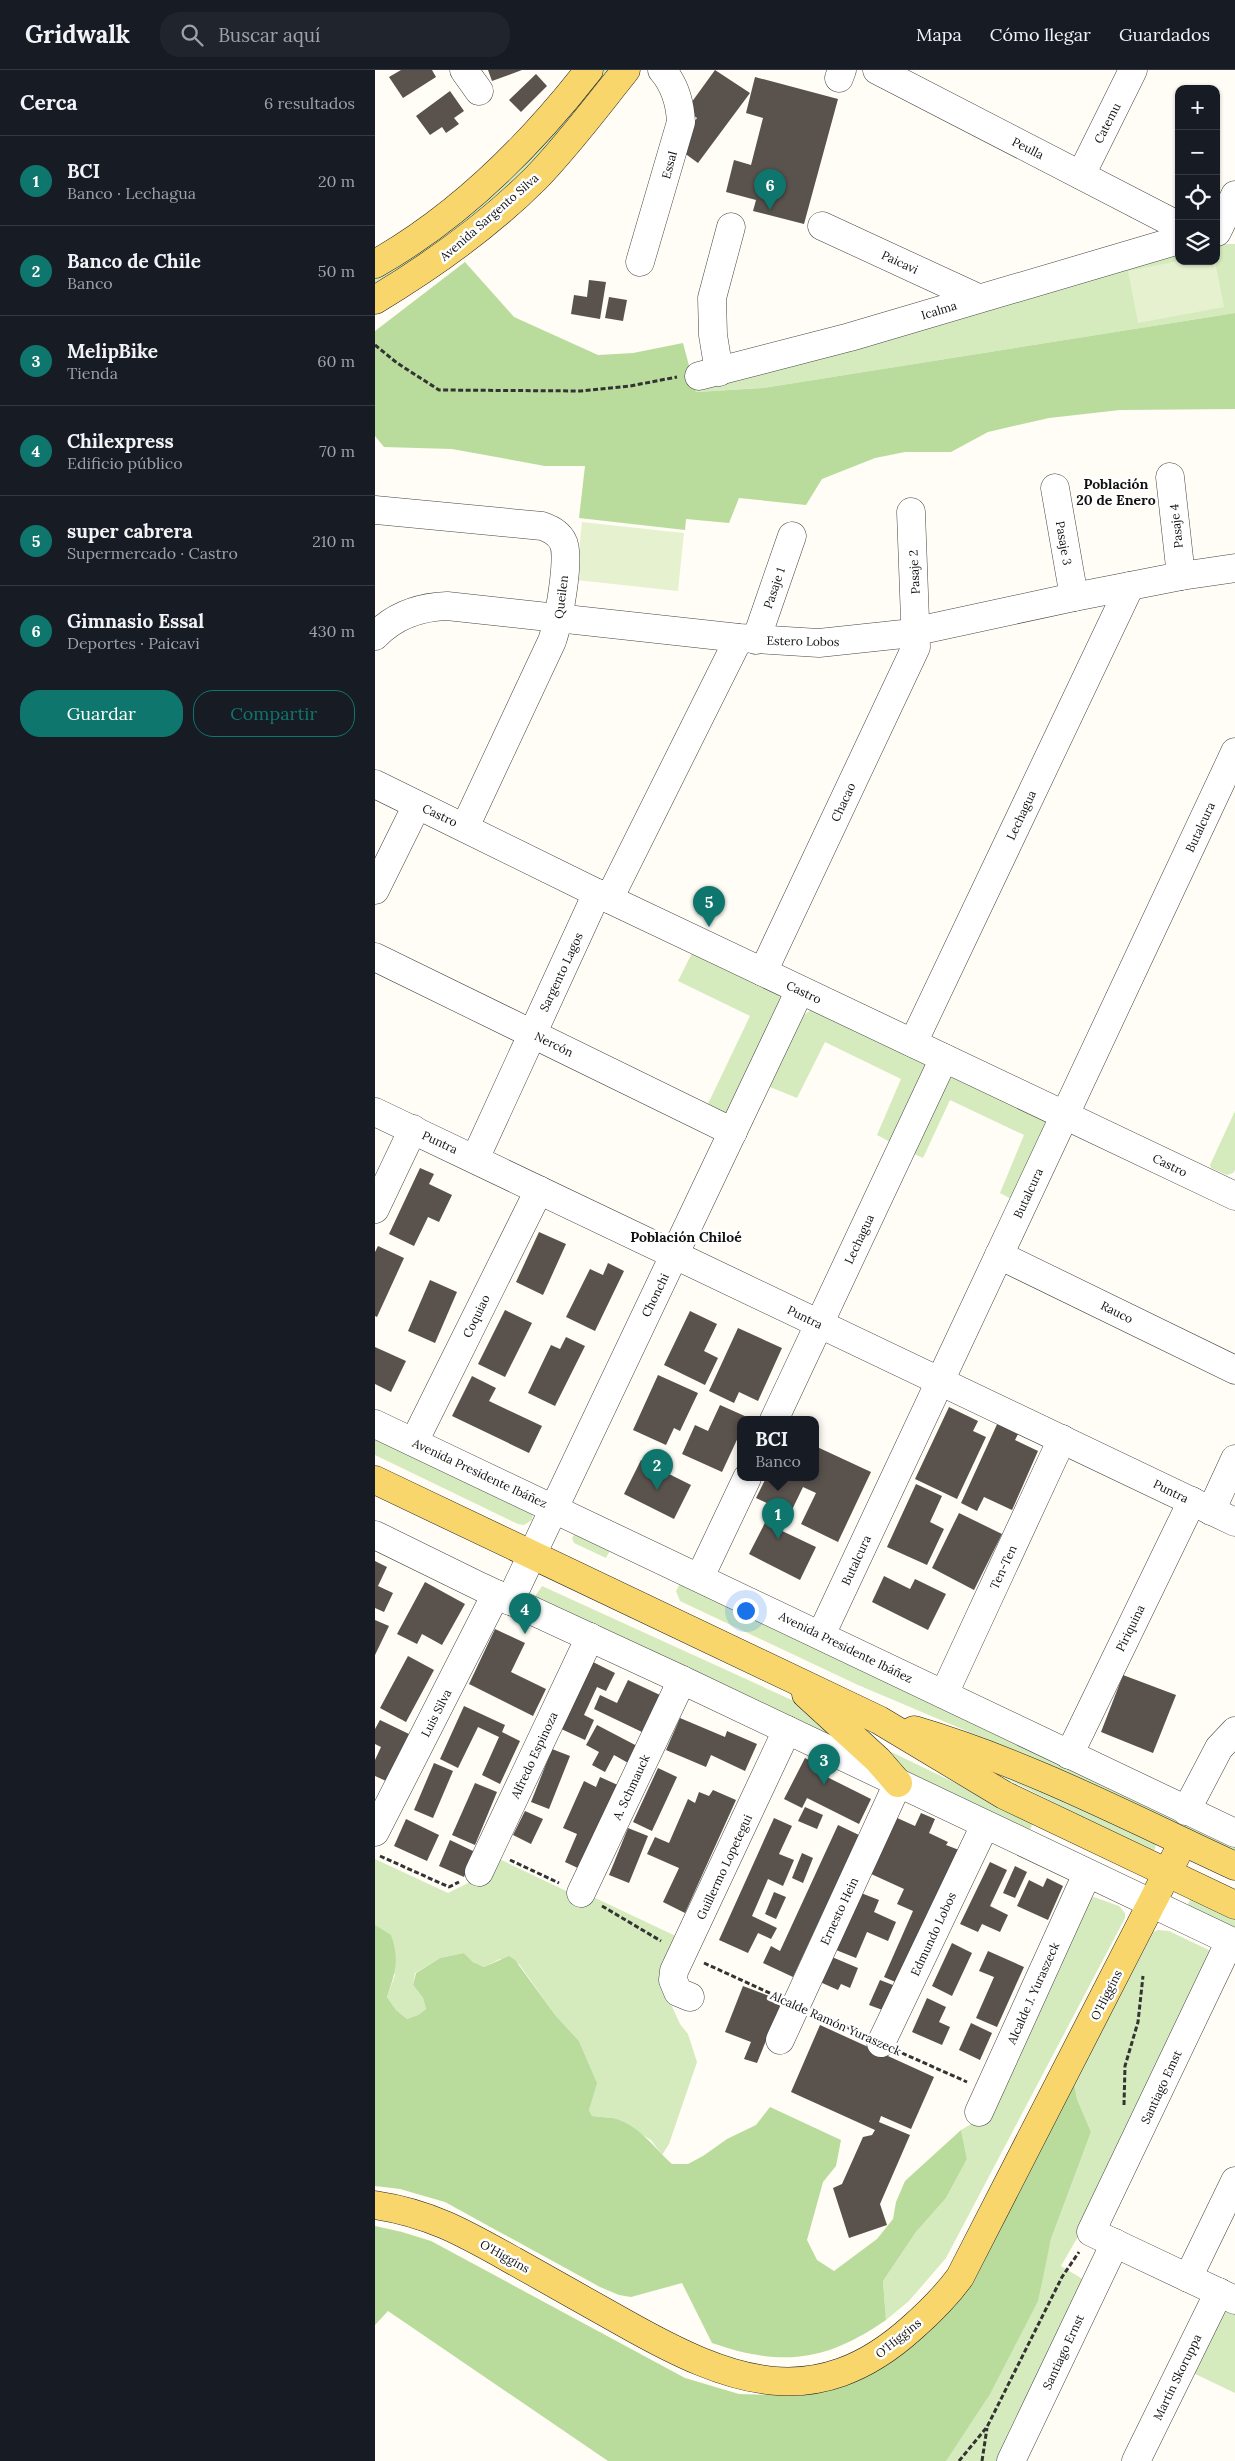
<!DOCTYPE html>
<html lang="es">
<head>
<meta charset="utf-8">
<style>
	:root { --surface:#171b24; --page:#20242c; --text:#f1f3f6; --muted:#9ea1a6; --line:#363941; --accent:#0f766e }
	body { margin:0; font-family:Lora,serif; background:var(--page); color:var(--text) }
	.controls { position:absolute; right:15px; top:15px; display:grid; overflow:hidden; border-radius:10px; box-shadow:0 1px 4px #0004 }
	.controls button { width:45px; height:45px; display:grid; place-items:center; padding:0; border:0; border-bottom:1px solid var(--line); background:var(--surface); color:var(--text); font:25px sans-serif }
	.you { position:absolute; left:370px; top:1540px; width:18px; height:18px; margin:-12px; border:4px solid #fff; border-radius:50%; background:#1a73e8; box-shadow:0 0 0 8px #1a73e833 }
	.badge { display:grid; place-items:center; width:32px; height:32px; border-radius:50%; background:var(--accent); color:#fff; font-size:16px; font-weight:700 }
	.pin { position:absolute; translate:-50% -41px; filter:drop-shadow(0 1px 2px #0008) }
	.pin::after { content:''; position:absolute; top:26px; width:18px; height:15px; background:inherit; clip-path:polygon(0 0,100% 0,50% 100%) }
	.popup { position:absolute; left:362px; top:1346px; width:82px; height:65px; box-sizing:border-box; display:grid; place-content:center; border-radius:10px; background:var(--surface); filter:drop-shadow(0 1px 4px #0005); font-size:16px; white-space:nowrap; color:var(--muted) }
	.popup b { font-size:19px; color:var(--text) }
	.popup::after { content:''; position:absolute; left:50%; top:100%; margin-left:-10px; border:10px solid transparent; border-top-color:var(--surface) }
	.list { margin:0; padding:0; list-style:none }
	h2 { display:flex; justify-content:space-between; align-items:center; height:65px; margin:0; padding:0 20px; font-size:21px }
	h2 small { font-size:16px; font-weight:400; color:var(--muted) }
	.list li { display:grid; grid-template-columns:32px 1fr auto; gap:15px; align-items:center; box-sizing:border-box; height:90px; padding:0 20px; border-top:1px solid var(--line) }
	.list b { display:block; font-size:19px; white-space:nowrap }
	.list p { margin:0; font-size:16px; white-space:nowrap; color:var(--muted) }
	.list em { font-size:16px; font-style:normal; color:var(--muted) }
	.actions { display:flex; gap:10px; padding:15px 20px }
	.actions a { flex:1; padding:11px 0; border:1px solid var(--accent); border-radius:20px; text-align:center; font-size:18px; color:var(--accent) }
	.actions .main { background:var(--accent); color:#fff }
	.icon { flex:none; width:28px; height:28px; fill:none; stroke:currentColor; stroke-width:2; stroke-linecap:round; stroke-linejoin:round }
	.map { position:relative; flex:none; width:860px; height:2391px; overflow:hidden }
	header { display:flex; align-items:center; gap:30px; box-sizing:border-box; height:70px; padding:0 25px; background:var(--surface); border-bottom:1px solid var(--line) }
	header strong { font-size:24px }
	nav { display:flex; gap:28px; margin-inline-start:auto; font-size:18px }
	.search { width:350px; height:45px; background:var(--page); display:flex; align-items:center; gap:12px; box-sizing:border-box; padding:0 18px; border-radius:20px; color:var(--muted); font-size:19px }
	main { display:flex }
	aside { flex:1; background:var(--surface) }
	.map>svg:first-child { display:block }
	.green { fill:#d5ebbd }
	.forest { fill:#b9dc9c }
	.pitch { fill:#e6f2cf }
	.building { fill:#5a524d }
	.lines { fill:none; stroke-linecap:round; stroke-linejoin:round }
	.minor-casing { stroke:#444; stroke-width:29 }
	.major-casing { stroke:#222; stroke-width:29 }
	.path { stroke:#333; stroke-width:3; stroke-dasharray:5 2.5; stroke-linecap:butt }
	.minor { stroke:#fff; stroke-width:28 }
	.major { stroke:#f9d66b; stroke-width:28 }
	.labels { text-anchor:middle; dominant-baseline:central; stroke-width:5; stroke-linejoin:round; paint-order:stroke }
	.street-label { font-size:12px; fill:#111; stroke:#fff }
	.neighbourhood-label { font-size:14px; font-weight:bold; fill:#111; stroke:#fff }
</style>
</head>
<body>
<header>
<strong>Gridwalk</strong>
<div class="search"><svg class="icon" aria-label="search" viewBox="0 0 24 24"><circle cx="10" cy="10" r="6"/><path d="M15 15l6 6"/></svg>Buscar aquí</div>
<nav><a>Mapa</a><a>Cómo llegar</a><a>Guardados</a></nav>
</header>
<main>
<aside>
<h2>Cerca<small>6 resultados</small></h2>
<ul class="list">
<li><span class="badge">1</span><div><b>BCI</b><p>Banco · Lechagua</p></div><em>20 m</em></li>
<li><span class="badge">2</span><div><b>Banco de Chile</b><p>Banco</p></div><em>50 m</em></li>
<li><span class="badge">3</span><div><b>MelipBike</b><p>Tienda</p></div><em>60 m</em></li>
<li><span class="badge">4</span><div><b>Chilexpress</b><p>Edificio público</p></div><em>70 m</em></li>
<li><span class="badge">5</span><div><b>super cabrera</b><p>Supermercado · Castro</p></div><em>210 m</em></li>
<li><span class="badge">6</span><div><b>Gimnasio Essal</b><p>Deportes · Paicavi</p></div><em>430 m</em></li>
</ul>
<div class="actions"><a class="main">Guardar</a><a>Compartir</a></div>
</aside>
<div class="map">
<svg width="860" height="2391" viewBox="0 0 860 2391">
	<rect width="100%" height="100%" fill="#fffdf5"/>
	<!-- green -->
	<g class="green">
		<path d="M226,0H238L169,83L88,157L0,217V207Z"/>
		<path d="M841,174H860V243L388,318L320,322L321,318L804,182V191H841Z"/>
		<path d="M317,883L403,923L407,932L354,1046L332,1036L375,946L303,911Z"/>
		<path d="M437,939L551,995L517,1073L502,1065L526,1009L450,972L422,1028L395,1017L423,954L429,945Z"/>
		<path d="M576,1008H581L675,1052L644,1133L625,1123L649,1065L575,1030L548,1088L537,1083L572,1010Z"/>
		<path d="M860,1041V1100L858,1103L852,1105L836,1098L835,1095Z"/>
		<path d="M0,1361L158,1444L157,1450L149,1455L143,1454L0,1385Z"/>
		<path d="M201,1462L238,1475L231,1488L199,1473L197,1468Z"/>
		<path d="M308,1508L860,1772V1782L660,1690L483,1615L305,1531L301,1521Z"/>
		<path d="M167,1516L419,1631L443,1645L490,1683L159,1528Z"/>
		<path d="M506,1677L659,1751L653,1764L536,1708Z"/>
		<path d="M606,1692L781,1773L780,1779L776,1782L605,1695Z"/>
		<path d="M118,1786L206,1828L214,1825L307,1869L294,1930L305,1954L313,1964L322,1992L294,2074L287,2085L276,2070L237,2048L217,2046L214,2040L221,2011L204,1971L181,1946L144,1894L125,1889L109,1897L98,1892L89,1883L65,1888L40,1903L38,1915L48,1928L51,1939L43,1945L32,1949L21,1940L12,1927L20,1905L0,1855V1789L73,1823L105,1807Z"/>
		<path d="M719,1827L744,1836L750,1843V1848L571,2188L534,2231L511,2250L508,2211L541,2162L571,2128L592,2089L586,2060L603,2050L715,1829Z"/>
		<path d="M817,1827L860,1845V1859L815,1838L813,1834Z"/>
		<path d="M783,1860L794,1861L838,1882L712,2151L686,2196L706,2208L710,2216L626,2391H571L670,2194L676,2169L716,2062L702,2029L698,2008L775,1863Z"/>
		<path d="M846,2228L860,2234V2323L812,2300Z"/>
	</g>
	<!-- forest -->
	<g class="forest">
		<path d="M90,192L139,247L223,285L258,283L308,273L321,322L388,318L860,243V339L745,340L674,348L613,362L576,382H530L500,388L447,409L431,435L364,428L354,453L311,449L310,460L204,448L210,396H170L77,379L9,377L0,366V261Z"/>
		<path d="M0,1855L16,1865C25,1890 20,1903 12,1927L21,1940L32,1949L43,1945L51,1939L48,1928L38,1915L41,1903L65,1888L89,1883L98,1892L109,1897L134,1886L140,1890L181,1946L204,1971L222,2013L214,2040L217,2046C223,2047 230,2047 237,2048C264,2054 278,2077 297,2094H313L328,2086L352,2069L381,2055L395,2037L466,2070L461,2096L448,2112L432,2170L442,2190L459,2201L502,2169L518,2149L521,2132L530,2111L586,2060L592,2089L571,2128L541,2162L508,2211L511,2250C450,2292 407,2297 337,2273L307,2213L256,2227L244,2225L225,2217L70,2132L25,2119L0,2116Z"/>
		<path d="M698,2008L702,2029L716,2062L676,2169L663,2231L615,2324L571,2391H233L13,2241L0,2255V2156L27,2162L56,2171L310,2308L364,2324L425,2326L452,2319L515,2288Z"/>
	</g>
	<!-- pitch -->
	<g class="pitch">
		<path d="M804,191H840L849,237L763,253L753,201Z"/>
		<path d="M207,452L309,463L303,521L201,510Z"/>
	</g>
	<!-- building -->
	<g class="building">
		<path d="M26,0H57L61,7L28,28L14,7Z"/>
		<path d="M113,0H147L117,11Z"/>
		<path d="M340,0L375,23L323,93L301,77L322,48L311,40Z"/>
		<path d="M161,4L172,16L146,42L134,30Z"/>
		<path d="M380,7L463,29L429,154L378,141L381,130L351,122L359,90L376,95L388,48L371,43Z"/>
		<path d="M75,21L89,41L79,48L84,54L71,63L67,57L55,65L41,46Z"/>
		<path d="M214,210L231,212L225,249L196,244L199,225L212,227Z"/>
		<path d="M234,227L252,230L248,251L230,248Z"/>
		<path d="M45,1098L59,1104L54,1114L77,1125L64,1152L53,1147L39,1176L14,1164Z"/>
		<path d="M164,1162L191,1174L168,1225L141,1212Z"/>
		<path d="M3,1176L29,1188L2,1247L0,1246V1182Z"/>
		<path d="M233,1193L249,1201L220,1261L191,1247L215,1199L228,1205Z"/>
		<path d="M55,1210L82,1222L60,1273L33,1261Z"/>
		<path d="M130,1240L157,1253L130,1307L103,1294Z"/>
		<path d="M315,1241L342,1254L329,1281L343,1288L330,1315L289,1295Z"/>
		<path d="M363,1258L407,1278L383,1331L364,1322L359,1333L334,1321Z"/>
		<path d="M191,1267L210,1276L180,1336L153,1323L176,1275L185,1279Z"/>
		<path d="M0,1277L31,1291L16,1322L0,1314Z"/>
		<path d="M283,1305L323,1323L305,1361L299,1358L291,1375L258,1360Z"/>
		<path d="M97,1306L121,1318L114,1331L167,1356L154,1383L77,1346Z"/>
		<path d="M345,1335L372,1347L370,1350H366V1361L347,1402L307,1384L320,1355L333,1361Z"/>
		<path d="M574,1337L603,1351L598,1361L611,1367L582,1429L540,1409Z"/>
		<path d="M624,1350L645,1360L640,1370L663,1381L637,1440L609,1427L602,1441L586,1433Z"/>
		<path d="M440,1376L496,1402L463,1472L426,1454L441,1423L428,1417L415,1444L381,1428L391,1408H440Z"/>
		<path d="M266,1390L316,1415L299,1449L249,1424Z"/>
		<path d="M541,1414L567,1426L555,1452L569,1459L552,1495L512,1477Z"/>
		<path d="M398,1437L413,1445L405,1460L441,1477L425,1510L374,1484Z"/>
		<path d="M584,1443L627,1464L599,1520L557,1498Z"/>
		<path d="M0,1491L12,1497L3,1516L18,1523L9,1542L0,1538Z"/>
		<path d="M509,1506L535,1519L540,1509L571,1524L553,1560L497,1532Z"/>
		<path d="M50,1512L90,1534L67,1575L47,1564L42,1574L22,1564Z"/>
		<path d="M0,1550L14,1556L0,1585Z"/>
		<path d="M120,1559L150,1573L136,1602L171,1619L158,1646L94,1614Z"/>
		<path d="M33,1586L59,1600L31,1652L5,1638Z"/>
		<path d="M214,1590L240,1603L231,1621L222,1617L209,1645L219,1650L210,1670L182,1657Z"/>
		<path d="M748,1605L801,1625L778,1683L726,1662Z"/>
		<path d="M253,1610L285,1625L267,1662L219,1639L225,1625L242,1633Z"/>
		<path d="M89,1636L130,1655L127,1662L145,1671L125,1714L107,1705L124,1667L103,1657L83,1698L65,1689Z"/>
		<path d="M305,1648L350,1667L352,1661L382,1674L370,1701L336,1685L331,1697L291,1680Z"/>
		<path d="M5,1650L34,1664L11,1711L0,1706V1690L6,1677L0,1674V1659Z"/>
		<path d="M222,1655L264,1677L255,1694L239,1685L230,1702L217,1695L224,1682L211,1675Z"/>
		<path d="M177,1679L195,1686L174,1739L156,1732Z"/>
		<path d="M430,1688L449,1698L446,1704L496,1729L484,1754L432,1728L427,1738L409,1729Z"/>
		<path d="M59,1693L78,1701L58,1748L39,1740Z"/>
		<path d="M283,1698L302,1707L277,1761L258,1752Z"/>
		<path d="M225,1707L245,1716L207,1800L190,1792L202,1764L188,1758L209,1711L221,1717Z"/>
		<path d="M100,1713L122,1722L100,1775L77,1765Z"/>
		<path d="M338,1720L361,1730L310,1843L288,1832L304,1798L272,1784L280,1767L294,1773L313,1729L320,1733L324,1722L334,1726Z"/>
		<path d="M430,1737L448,1745L442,1759L423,1751Z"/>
		<path d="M150,1741L168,1749L156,1774L138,1765Z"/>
		<path d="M546,1743L560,1749L554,1763L573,1772L571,1775L584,1780L525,1914L509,1907L538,1841L522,1834L529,1819L494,1803L520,1747L540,1756Z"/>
		<path d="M399,1748L417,1756L404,1784L419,1790L408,1816L393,1809L377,1846L402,1858L396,1869L383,1863L373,1883L344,1870Z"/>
		<path d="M31,1749L64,1765L52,1791L19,1776Z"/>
		<path d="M463,1755L484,1765L418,1907L388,1893L396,1876L405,1881Z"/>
		<path d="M253,1758L273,1766L254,1813L234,1805Z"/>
		<path d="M75,1770L100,1782L89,1807L64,1796Z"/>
		<path d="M427,1783L438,1788L428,1813L417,1808Z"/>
		<path d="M615,1792L632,1800L615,1836L633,1845L625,1862L607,1854L603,1862L585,1854Z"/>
		<path d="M640,1796L652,1802L640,1828L628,1823Z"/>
		<path d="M672,1808L688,1816L673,1850L642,1836L654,1810L668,1817Z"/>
		<path d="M399,1822L411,1827L401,1849L390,1844Z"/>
		<path d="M486,1823L504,1830L499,1842L521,1852L513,1871L492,1862L481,1888L461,1880Z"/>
		<path d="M577,1873L597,1883L577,1926L557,1916Z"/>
		<path d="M613,1881L649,1897L622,1957L601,1948L619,1907L604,1901Z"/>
		<path d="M457,1887L483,1898L475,1918L466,1914L463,1920L445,1912Z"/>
		<path d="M505,1910L523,1917L513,1942L494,1935Z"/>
		<path d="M368,1916L407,1931L382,1993L369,1989L376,1972L350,1962Z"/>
		<path d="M552,1928L571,1937L564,1952L575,1957L567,1975L537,1962Z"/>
		<path d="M596,1953L617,1963L605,1990L584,1980Z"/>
		<path d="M445,1955L559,2007L536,2059L506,2046L504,2052L535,2065L505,2134L512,2155L474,2168L458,2118L467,2114L488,2067L497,2065L500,2060L416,2022Z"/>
	</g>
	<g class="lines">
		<defs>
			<g id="minor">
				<path d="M89,0L104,21"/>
				<path d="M502,0L804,156"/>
				<path d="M464,8L467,0"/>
				<path d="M706,105L758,0"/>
				<path d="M447,156L603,228"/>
				<path d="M842,162L860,125"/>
				<path d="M265,192L306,52C305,32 300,15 287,0"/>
				<path d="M344,302L338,265L337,228L356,157"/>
				<path d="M324,306L475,267L804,170"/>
				<path d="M795,407L806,506"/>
				<path d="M680,418L699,527"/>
				<path d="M0,440L167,456C176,459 184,463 188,472C196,486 183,554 177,571L90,757"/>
				<path d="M0,566C20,545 44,537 72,536L364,568L444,573L528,564L699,527L806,506L860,498"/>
				<path d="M381,570L417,466"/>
				<path d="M0,714L234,829L860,1126"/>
				<path d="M0,820L42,735"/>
				<path d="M234,829L364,568"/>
				<path d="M0,887L358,1062"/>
				<path d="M388,902L541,577L536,442"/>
				<path d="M538,973L755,516"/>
				<path d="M0,1042L860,1452"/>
				<path d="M100,1089L222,823"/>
				<path d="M0,1139L38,1059"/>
				<path d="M624,1185L860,1300"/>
				<path d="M399,1350L569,988"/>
				<path d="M0,1354L860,1763"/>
				<path d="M39,1372L164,1120"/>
				<path d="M836,1441L860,1389"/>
				<path d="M0,1465L106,1517L307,1610L860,1873"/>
				<path d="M325,1507L372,1408"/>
				<path d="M135,1531L425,920"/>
				<path d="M446,1565L860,682"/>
				<path d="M569,1624L687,1369"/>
				<path d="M694,1685L817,1431"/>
				<path d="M811,1741L844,1678L860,1661"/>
				<path d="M0,1762L121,1524"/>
				<path d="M104,1802L215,1567"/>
				<path d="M206,1823L307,1610"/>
				<path d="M855,1871L716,2162L860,2230"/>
				<path d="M315,1927L303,1922L298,1910L299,1901L412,1660"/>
				<path d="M405,1970L523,1713"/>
				<path d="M506,1973L610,1755"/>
				<path d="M604,2042L712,1804"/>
				<path d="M813,2208L860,2111"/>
				<path d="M636,2391L740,2173"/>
				<path d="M761,2391L844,2222"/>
			</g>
			<g id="major">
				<path d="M0,194C85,146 154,77 214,0"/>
				<path d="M0,230C58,195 113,156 161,108C193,75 222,36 251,0"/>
				<path d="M0,1410L504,1650L629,1725L860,1835"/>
				<path d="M431,1624L503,1690L523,1713"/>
				<path d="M539,1660C651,1693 754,1747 860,1796"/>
				<path d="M0,2135C55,2143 91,2164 139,2191C176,2212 214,2233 251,2254C354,2312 440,2346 538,2257C555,2242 571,2226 585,2207L808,1772"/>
			</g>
		</defs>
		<!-- minor casing -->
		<use href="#minor" class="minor-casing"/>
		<!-- major casing -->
		<use href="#major" class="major-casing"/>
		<!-- path -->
		<g class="path">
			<path d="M0,275L22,293L64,320L206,321L255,316L302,307"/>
			<path d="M5,1786L74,1817L84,1812"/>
			<path d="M135,1790L184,1813"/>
			<path d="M227,1836L286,1871"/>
			<path d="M329,1893L399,1925"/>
			<path d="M443,1944L485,1963"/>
			<path d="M527,1983L592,2012"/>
			<path d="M749,2035L750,1996L763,1952L768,1906"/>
			<path d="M584,2391L612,2357L687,2207L704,2182"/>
			<path d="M607,2391L612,2358"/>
		</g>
		<!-- minor -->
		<use href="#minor" class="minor"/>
		<!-- major -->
		<use href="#major" class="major"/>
	</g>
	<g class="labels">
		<!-- street labels -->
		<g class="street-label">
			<text transform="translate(732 53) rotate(-63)">Catemu</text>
			<text transform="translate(653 78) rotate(27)">Peulla</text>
			<text transform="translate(294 95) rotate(-75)">Essal</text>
			<text transform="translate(114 147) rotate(-41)">Avenida Sargento Silva</text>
			<text transform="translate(525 192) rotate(25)">Paicavi</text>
			<text transform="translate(564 240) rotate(-17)">Icalma</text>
			<text transform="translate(801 456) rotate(-96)">Pasaje 4</text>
			<text transform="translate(689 473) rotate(80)">Pasaje 3</text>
			<text transform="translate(539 502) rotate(-93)">Pasaje 2</text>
			<text transform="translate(399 518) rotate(-71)">Pasaje 1</text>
			<text transform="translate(186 527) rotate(-83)">Queilen</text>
			<text transform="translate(428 571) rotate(1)">Estero Lobos</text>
			<text transform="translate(468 732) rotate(-65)">Chacao</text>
			<text transform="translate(65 745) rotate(25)">Castro</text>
			<text transform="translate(646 745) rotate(-65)">Lechagua</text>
			<text transform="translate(825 757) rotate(-65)">Butalcura</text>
			<text transform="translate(186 902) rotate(-65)">Sargento Lagos</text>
			<text transform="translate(429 922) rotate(25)">Castro</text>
			<text transform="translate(179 974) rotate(26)">Nercón</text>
			<text transform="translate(65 1072) rotate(25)">Puntra</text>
			<text transform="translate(795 1095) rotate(26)">Castro</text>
			<text transform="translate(653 1123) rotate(-65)">Butalcura</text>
			<text transform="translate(484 1169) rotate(-65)">Lechagua</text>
			<text transform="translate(280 1225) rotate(-64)">Chonchi</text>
			<text transform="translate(742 1242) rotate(26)">Rauco</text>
			<text transform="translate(101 1246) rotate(-64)">Coquiao</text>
			<text transform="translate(430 1247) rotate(26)">Puntra</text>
			<text transform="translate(105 1403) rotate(25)">Avenida Presidente Ibáñez</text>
			<text transform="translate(796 1421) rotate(26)">Puntra</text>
			<text transform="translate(481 1490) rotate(-65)">Butalcura</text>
			<text transform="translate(628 1497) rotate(-65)">Ten-Ten</text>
			<text transform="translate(755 1558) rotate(-64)">Piriquina</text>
			<text transform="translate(471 1577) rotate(26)">Avenida Presidente Ibáñez</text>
			<text transform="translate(61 1643) rotate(-63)">Luis Silva</text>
			<text transform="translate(159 1685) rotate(-65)">Alfredo Espinoza</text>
			<text transform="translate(256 1717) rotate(-65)">A. Schmauck</text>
			<text transform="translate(349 1797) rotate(-65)">Guillermo Lopetegui</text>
			<text transform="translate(464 1841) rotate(-65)">Ernesto Hein</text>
			<text transform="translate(558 1864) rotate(-65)">Edmundo Lobos</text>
			<text transform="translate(658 1923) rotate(-66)">Alcalde J. Yuraszeck</text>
			<text transform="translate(731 1925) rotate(-63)">O'Higgins</text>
			<text transform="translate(461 1953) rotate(24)">Alcalde Ramón Yuraszeck</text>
			<text transform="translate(786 2017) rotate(-65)">Santiago Emst</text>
			<text transform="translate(130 2186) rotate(29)">O'Higgins</text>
			<text transform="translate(523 2268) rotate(-39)">O'Higgins</text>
			<text transform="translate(688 2282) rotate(-65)">Santiago Ernst</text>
			<text transform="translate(802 2307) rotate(-64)">Martín Skoruppa</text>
		</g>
		<!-- neighbourhood labels -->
		<g class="neighbourhood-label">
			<text x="741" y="414">Población<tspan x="741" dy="16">20 de Enero</tspan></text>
			<text x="311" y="1167">Población Chiloé</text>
		</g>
	</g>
</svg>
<div class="controls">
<button>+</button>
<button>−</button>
<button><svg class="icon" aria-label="locate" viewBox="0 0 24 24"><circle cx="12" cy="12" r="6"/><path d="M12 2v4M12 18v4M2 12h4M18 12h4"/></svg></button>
<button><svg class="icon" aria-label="layers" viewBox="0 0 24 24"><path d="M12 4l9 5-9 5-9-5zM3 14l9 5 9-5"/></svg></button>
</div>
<div class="you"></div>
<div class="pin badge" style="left:403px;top:1469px">1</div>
<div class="popup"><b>BCI</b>Banco</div>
<div class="pin badge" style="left:282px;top:1420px">2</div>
<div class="pin badge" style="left:449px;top:1715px">3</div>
<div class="pin badge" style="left:150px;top:1564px">4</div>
<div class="pin badge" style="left:334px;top:857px">5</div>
<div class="pin badge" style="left:395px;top:140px">6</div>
</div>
</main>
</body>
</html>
